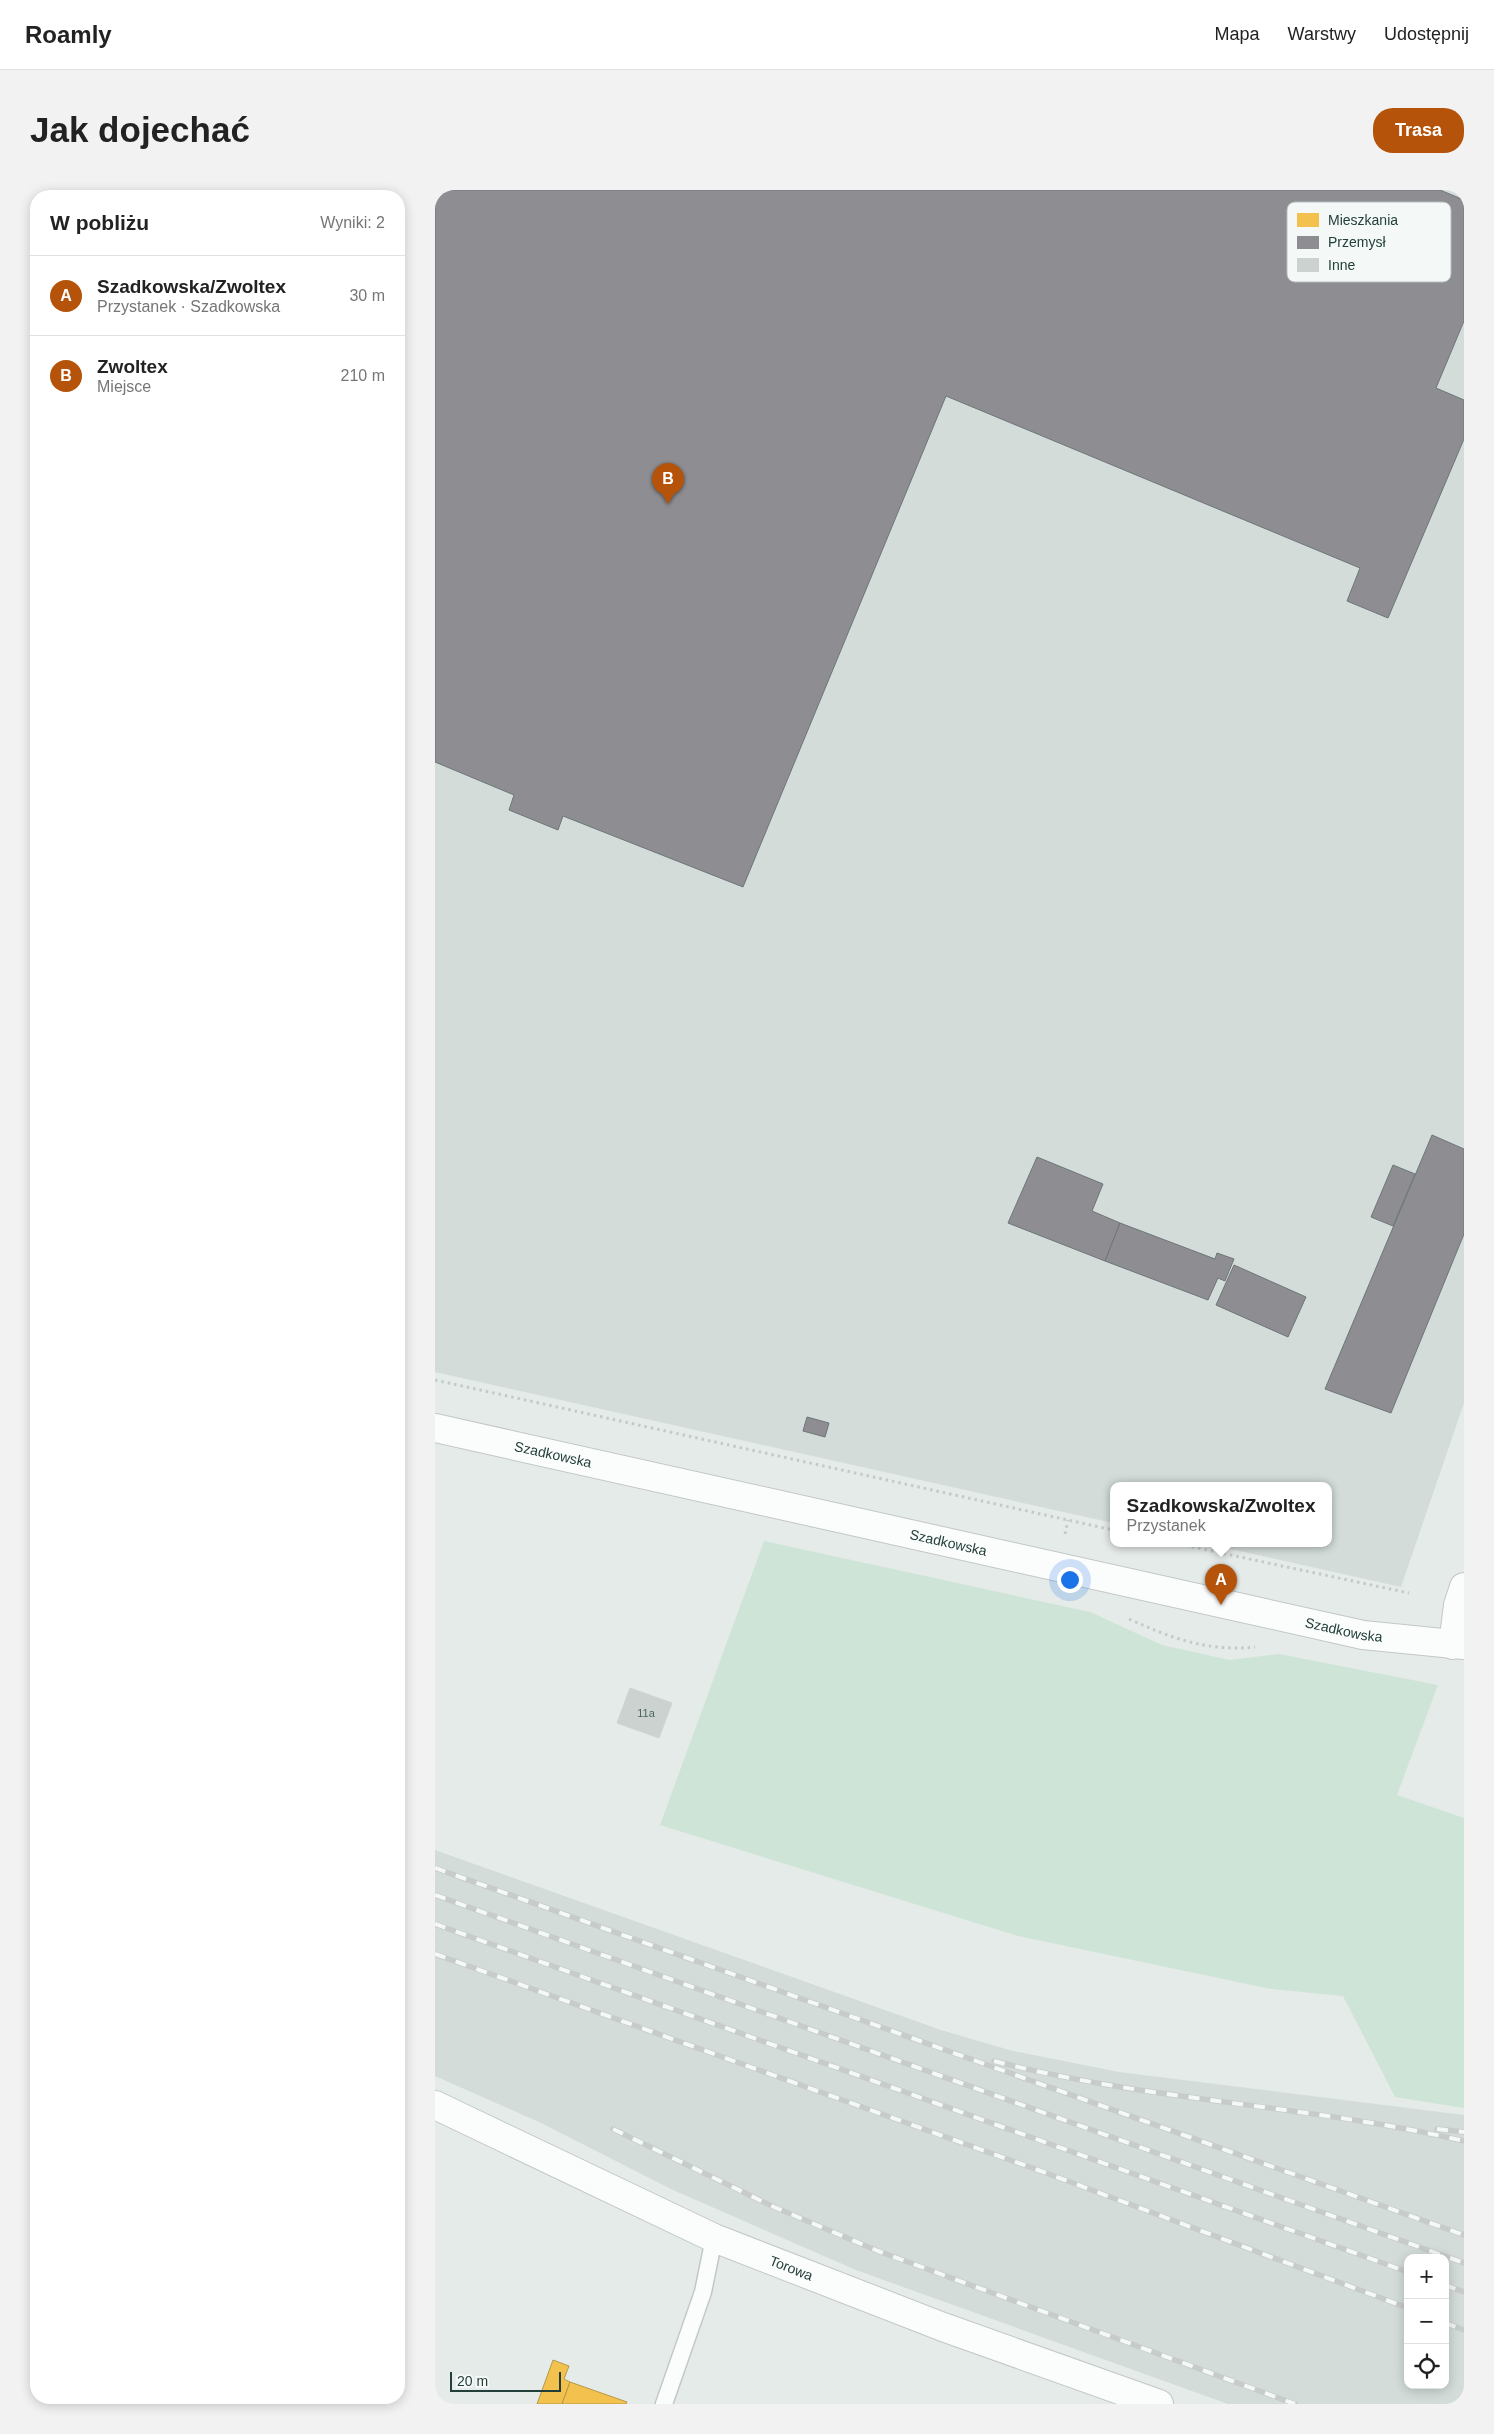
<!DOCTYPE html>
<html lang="pl">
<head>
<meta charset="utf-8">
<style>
	:root { --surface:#fff; --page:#f2f2f2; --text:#222; --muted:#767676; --line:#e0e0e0; --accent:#b45309 }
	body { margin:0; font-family:Arial,sans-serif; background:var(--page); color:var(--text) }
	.controls { position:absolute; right:15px; bottom:15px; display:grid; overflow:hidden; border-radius:10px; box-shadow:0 2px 12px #0003 }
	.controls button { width:45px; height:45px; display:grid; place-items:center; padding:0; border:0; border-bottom:1px solid var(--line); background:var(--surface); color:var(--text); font:25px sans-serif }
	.scale { position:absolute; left:15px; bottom:12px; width:111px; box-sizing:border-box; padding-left:5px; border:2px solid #233f3a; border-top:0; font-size:14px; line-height:18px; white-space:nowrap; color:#233f3a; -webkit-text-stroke:4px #f4f9f7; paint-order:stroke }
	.you { position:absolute; left:634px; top:1389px; width:18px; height:18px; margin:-12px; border:4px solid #fff; border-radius:50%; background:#1a73e8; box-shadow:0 0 0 8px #1a73e833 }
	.badge { display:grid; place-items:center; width:32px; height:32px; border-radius:50%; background:var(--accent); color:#fff; font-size:16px; font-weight:700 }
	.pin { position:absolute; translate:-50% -41px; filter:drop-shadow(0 1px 2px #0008) }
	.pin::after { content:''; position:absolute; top:26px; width:18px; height:15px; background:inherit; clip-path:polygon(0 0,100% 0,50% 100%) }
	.popup { position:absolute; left:675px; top:1292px; width:222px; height:65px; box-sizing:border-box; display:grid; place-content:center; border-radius:10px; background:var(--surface); filter:drop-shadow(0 1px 4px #0005); font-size:16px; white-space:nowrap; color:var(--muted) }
	.popup b { font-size:19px; color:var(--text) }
	.popup::after { content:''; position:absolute; left:50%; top:100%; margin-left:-10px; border:10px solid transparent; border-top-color:var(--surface) }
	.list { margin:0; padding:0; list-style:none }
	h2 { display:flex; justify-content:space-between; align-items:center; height:65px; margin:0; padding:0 20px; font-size:21px }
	h2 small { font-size:16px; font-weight:400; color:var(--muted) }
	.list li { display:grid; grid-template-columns:32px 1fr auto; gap:15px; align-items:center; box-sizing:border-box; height:80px; padding:0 20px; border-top:1px solid var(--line) }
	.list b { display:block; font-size:19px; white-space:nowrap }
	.list p { margin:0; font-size:16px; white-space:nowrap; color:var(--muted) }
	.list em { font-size:16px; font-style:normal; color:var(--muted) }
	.icon { flex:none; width:28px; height:28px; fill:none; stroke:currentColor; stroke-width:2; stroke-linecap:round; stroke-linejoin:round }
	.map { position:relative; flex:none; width:1029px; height:2214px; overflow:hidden; border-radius:20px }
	header { display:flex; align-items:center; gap:30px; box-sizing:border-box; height:70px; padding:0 25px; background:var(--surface); border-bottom:1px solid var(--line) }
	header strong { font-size:24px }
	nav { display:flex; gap:28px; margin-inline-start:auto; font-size:18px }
	.intro { display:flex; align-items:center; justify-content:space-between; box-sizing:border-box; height:120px; padding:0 30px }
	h1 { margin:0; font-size:35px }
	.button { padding:12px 22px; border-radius:20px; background:var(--accent); color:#fff; font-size:18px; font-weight:700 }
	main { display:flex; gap:30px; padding:0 30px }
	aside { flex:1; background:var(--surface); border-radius:20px; box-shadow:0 2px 12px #0003 }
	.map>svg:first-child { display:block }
	.built { fill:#d3dcd9; fill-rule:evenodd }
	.green { fill:#cee4d7 }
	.homes { fill:#f2c14e; stroke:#b49a48 }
	.industry { fill:#8d8d92; stroke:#6d7678 }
	.building { fill:#ccd2d0; stroke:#ced4d2 }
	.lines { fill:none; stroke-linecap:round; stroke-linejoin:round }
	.service-casing { stroke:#c2c8c6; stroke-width:19 }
	.minor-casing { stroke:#c2c8c6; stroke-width:30 }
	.tertiary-casing { stroke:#c2c8c6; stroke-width:30 }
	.path { stroke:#c2cbc9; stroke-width:3; stroke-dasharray:2.5 4; stroke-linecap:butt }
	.service { stroke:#fbfcfc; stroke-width:16 }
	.minor { stroke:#fbfcfc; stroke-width:28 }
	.tertiary { stroke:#fbfcfc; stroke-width:28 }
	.rail-casing { stroke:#c7ccca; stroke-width:5.5 }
	.rail { stroke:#f4f9f7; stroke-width:4; stroke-dasharray:11; stroke-linecap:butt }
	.labels { text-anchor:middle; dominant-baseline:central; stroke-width:5; stroke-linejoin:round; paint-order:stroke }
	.number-label { font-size:11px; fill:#4e6460 }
	.street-label { font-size:14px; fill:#233f3a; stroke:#f4f9f7 }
	.key { fill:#f4f9f7; stroke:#b5c1be; stroke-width:1 }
	.key-label { font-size:14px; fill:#233f3a }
</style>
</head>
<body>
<header>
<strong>Roamly</strong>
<nav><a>Mapa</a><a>Warstwy</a><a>Udostępnij</a></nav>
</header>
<div class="intro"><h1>Jak dojechać</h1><a class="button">Trasa</a></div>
<main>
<aside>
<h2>W pobliżu<small>Wyniki: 2</small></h2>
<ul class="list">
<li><span class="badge">A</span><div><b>Szadkowska/Zwoltex</b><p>Przystanek · Szadkowska</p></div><em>30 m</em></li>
<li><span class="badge">B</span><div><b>Zwoltex</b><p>Miejsce</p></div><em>210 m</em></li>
</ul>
</aside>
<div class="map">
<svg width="1029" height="2214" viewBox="0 0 1029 2214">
	<rect width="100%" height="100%" fill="#e5ebe9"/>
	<!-- built -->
	<g class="built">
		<path d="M0,0H1029V1213L966,1397L773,1354H894V1296H678V1333L0,1182Z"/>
		<path d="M0,1660L506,1840L578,1861L684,1882L1029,1925V2214H793L421,2080L238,2000L106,1933L0,1886ZM973,2068H1010V2195H973Z"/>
	</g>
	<!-- green -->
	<path class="green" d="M329,1351L655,1422L727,1455L795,1470L844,1464L1003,1495L962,1605L1029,1628V1918L960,1907L908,1806L836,1799L583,1746L225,1635Z"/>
	<!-- homes -->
	<g class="homes">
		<path d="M118,2170L134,2176L129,2189L135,2192L127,2214H102Z"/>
		<path d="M135,2192L192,2212L191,2214H127Z"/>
	</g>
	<!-- industry -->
	<g class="industry">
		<path d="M0,0H1005L1029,10V131L1001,198L1029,210V249L953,428L912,411L925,378L511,206L308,697L128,626L123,640L74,620L79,605L0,572Z"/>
		<path d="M997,945L1029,959V1044L956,1223L890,1199Z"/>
		<path d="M602,967L668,994L657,1021L685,1033L670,1071L573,1033Z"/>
		<path d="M958,975L980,984L958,1036L936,1027Z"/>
		<path d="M685,1033L780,1069L782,1063L799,1069L790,1091L783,1088L773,1110L670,1071Z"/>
		<path d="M799,1075L871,1107L853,1147L781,1115Z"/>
		<path d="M372,1227L394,1233L390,1247L368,1241Z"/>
	</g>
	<!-- building -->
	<path class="building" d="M195,1498L237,1513L224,1548L182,1533Z"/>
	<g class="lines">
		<defs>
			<path id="service" d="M229,2214L268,2102L279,2048"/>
			<g id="minor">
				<path d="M1018,1455L1023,1415L1029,1397"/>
				<path id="s1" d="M0,1915L279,2048L508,2137L724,2214"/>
			</g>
			<g id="tertiary">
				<path id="s2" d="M0,1238L928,1445L1029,1455"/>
			</g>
		</defs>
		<!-- service casing -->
		<use href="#service" class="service-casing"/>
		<!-- minor casing -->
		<use href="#minor" class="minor-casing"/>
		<!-- tertiary casing -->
		<use href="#tertiary" class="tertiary-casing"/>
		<!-- path -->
		<g class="path">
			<path d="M0,1190L678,1340"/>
			<path d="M630,1344L633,1330"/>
			<path d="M744,1354L974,1403"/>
			<path d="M694,1429C736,1448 773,1462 820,1457"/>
		</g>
		<!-- service -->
		<use href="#service" class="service"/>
		<!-- minor -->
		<use href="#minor" class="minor"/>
		<!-- tertiary -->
		<use href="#tertiary" class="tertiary"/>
		<defs>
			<g id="rail">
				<path d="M0,1678L1029,2045"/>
				<path d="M0,1705L1029,2073"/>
				<path d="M0,1734L973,2082"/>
				<path d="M0,1764L603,1980L973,2118"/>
				<path d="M559,1871C713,1911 874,1915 1029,1951"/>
				<path d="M178,1939L339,2017L443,2061L860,2214"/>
				<path d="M1002,1939L1029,1942"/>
				<path d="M1010,2095L1029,2102"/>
				<path d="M1010,2133L1029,2140"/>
			</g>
		</defs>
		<!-- rail casing -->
		<use href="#rail" class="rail-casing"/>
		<!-- rail -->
		<use href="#rail" class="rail"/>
	</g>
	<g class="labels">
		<!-- number labels -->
		<g class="number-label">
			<text x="211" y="1523">11a</text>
		</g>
		<!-- street labels -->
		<g class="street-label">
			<text stroke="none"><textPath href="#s2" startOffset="121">Szadkowska</textPath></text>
			<text stroke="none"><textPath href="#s2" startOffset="526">Szadkowska</textPath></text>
			<text stroke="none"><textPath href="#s2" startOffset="931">Szadkowska</textPath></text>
			<text stroke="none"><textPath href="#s1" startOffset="392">Torowa</textPath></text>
		</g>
	</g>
	<!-- legend -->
	<rect x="852" y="12" width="164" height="80" rx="8" class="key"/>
	<rect x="862" y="23" width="22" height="14" fill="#f2c14e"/>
	<rect x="862" y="46" width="22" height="13" fill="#8d8d92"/>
	<rect x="862" y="68" width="22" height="14" fill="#ccd2d0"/>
	<g class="key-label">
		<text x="893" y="35">Mieszkania</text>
		<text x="893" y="57">Przemysł</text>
		<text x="893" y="80">Inne</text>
	</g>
</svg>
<div class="controls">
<button>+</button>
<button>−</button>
<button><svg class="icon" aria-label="locate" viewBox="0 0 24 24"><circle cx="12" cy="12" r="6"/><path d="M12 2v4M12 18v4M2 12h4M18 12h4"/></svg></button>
</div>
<div class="scale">20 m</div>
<div class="you"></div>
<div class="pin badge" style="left:786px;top:1415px">A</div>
<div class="popup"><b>Szadkowska/Zwoltex</b>Przystanek</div>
<div class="pin badge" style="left:233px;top:314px">B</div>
</div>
</main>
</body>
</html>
